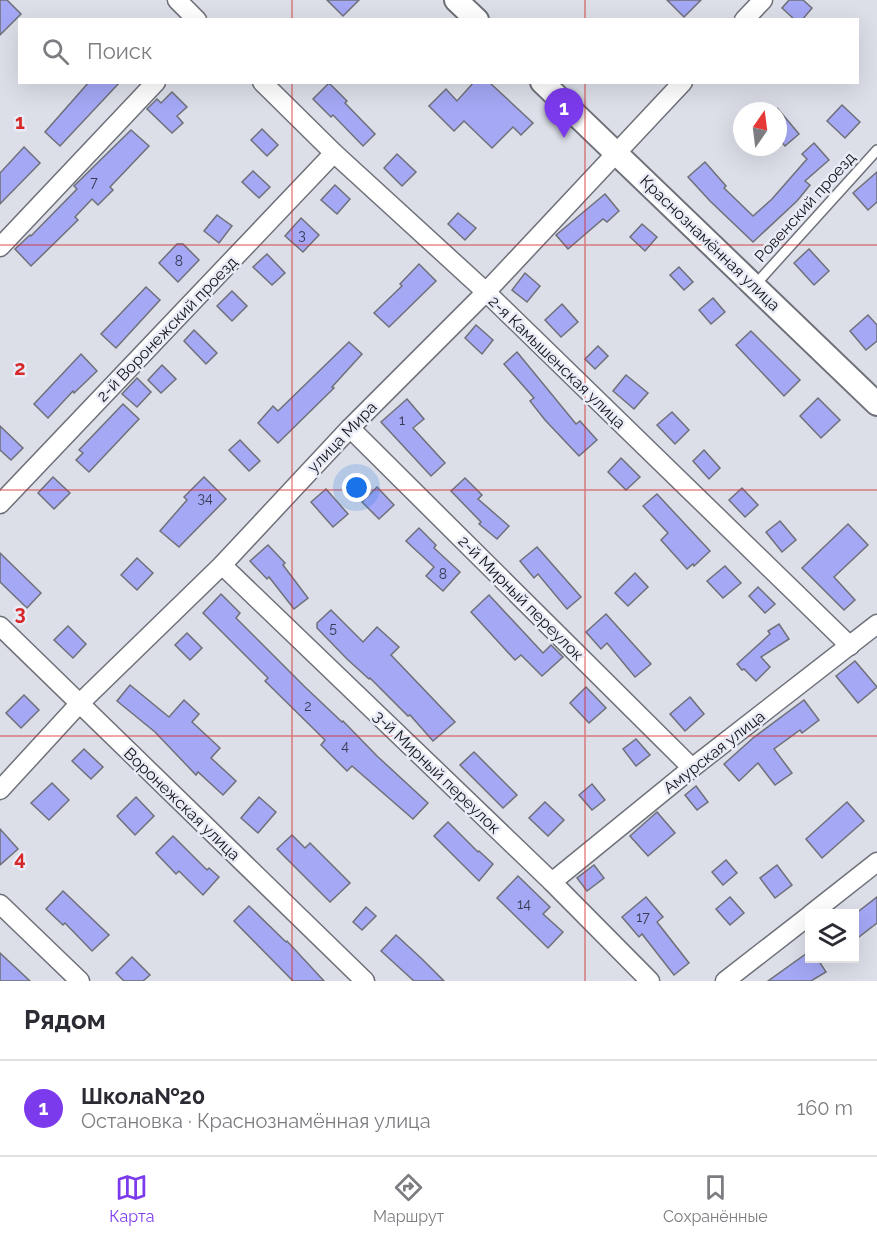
<!DOCTYPE html>
<html lang="ru">
<head>
<meta charset="utf-8">
<style>
	:root { --surface:#fff; --page:#f7f7f7; --text:#2b2b33; --muted:#7c7c81; --line:#e1e1e2; --accent:#7c3aed }
	body { margin:0; font-family:Raleway,sans-serif; background:var(--page); color:var(--text) }
	.controls { position:absolute; right:18px; bottom:18px; display:grid; overflow:hidden; border-radius:0px; box-shadow:0 6px 24px #0002 }
	.controls button { width:54px; height:54px; display:grid; place-items:center; padding:0; border:0; border-bottom:2px solid var(--line); background:var(--surface); color:var(--text); font:30px sans-serif }
	.compass { position:absolute; left:733px; top:102px; width:54px; height:54px; border-radius:50%; background:var(--surface); box-shadow:0 6px 24px #0002; rotate:14deg }
	.you { position:absolute; left:357px; top:488px; width:21px; height:21px; margin:-15px; border:4px solid #fff; border-radius:50%; background:#1a73e8; box-shadow:0 0 0 9px #1a73e833 }
	.badge { display:grid; place-items:center; width:39px; height:39px; border-radius:50%; background:var(--accent); color:#fff; font-size:20px; font-weight:700 }
	.pin { position:absolute; translate:-50% -50px; filter:drop-shadow(0 2px 3px #0008) }
	.pin::after { content:''; position:absolute; top:32px; width:21px; height:18px; background:inherit; clip-path:polygon(0 0,100% 0,50% 100%) }
	.list { margin:0; padding:0; list-style:none }
	h2 { display:flex; justify-content:space-between; align-items:center; height:78px; margin:0; padding:0 24px; font-size:26px }
	h2 small { font-size:20px; font-weight:400; color:var(--muted) }
	.list li { display:grid; grid-template-columns:39px 1fr auto; gap:18px; align-items:center; box-sizing:border-box; height:96px; padding:0 24px; border-top:2px solid var(--line) }
	.list b { display:block; font-size:22px; white-space:nowrap }
	.list p { margin:0; font-size:20px; white-space:nowrap; color:var(--muted) }
	.list em { font-size:20px; font-style:normal; color:var(--muted) }
	.icon { flex:none; width:33px; height:33px; fill:none; stroke:currentColor; stroke-width:2; stroke-linecap:round; stroke-linejoin:round }
	.map { position:relative; flex:none; width:877px; height:981px; overflow:hidden }
	.search { position:absolute; background:var(--surface); box-shadow:0 6px 24px #0002; left:18px; right:18px; top:18px; height:66px; display:flex; align-items:center; gap:15px; box-sizing:border-box; padding:0 21px; border-radius:0px; color:var(--muted); font-size:22px }
	.sheet { height:174px; background:var(--surface) }
	nav { display:flex; justify-content:space-around; align-items:center; box-sizing:border-box; height:84px; border-top:2px solid var(--line); background:var(--surface); font-size:16px; color:var(--muted) }
	nav a { display:grid; justify-items:center; gap:3px }
	nav .on { color:var(--accent) }
	.map>svg:first-child { display:block }
	.building { fill:#a4a8f5; stroke:#6f7078; stroke-width:1.5 }
	.lines { fill:none; stroke-linecap:round; stroke-linejoin:round }
	.service-casing { stroke:#6e7179; stroke-width:12 }
	.minor-casing { stroke:#6e7179; stroke-width:21 }
	.tertiary-casing { stroke:#6e7179; stroke-width:26 }
	.service { stroke:#fff; stroke-width:9 }
	.minor { stroke:#fff; stroke-width:18 }
	.tertiary { stroke:#fff; stroke-width:22 }
	.grid { fill:none; stroke:#d62828; stroke-width:1.5; stroke-opacity:0.55 }
	.labels { text-anchor:middle; dominant-baseline:central; stroke-width:5; stroke-linejoin:round; paint-order:stroke }
	.number-label { font-size:14px; fill:#383a50 }
	.street-label { font-size:16px; fill:#141519; stroke:#e9ecf6 }
	.grid-label { font-size:20px; text-anchor:middle; font-weight:bold; fill:#d62828; stroke:#e9ecf6; stroke-width:5; stroke-linejoin:round; paint-order:stroke }
</style>
</head>
<body>
<div class="map">
<svg width="877" height="981" viewBox="0 0 877 981">
	<rect width="100%" height="100%" fill="#dcdfe8"/>
	<!-- building -->
	<g class="building">
		<path d="M0,0H7L21,14L0,35Z"/>
		<path d="M327,0H359L343,16Z"/>
		<path d="M667,0H701L684,17Z"/>
		<path d="M789,0H803L812,8L802,20H795L782,8Z"/>
		<path d="M89,82H120L60,146L45,132Z"/>
		<path d="M474,82H489L533,123L521,135L513,127L492,148L464,121L454,131L429,106L446,89L457,101Z"/>
		<path d="M329,83L347,101L345,103L375,134L363,146L333,115L331,117L313,99Z"/>
		<path d="M172,92L187,107L177,116L183,123L172,133L147,109L157,99L161,103Z"/>
		<path d="M842,105L860,122L845,138L827,121Z"/>
		<path d="M778,109L799,134L785,146L778,138Z"/>
		<path d="M262,129L278,145L267,156L251,140Z"/>
		<path d="M131,130L149,146L110,187L113,190L98,205L92,199L75,217L78,220L31,266L15,249L30,235L31,236L77,189L74,186Z"/>
		<path d="M814,143L829,160L805,181L810,185L797,201L753,242L710,201L688,177L705,162L726,186L724,188L753,216L772,199L807,159L802,154Z"/>
		<path d="M24,147L40,163L0,204V173Z"/>
		<path d="M397,154L416,172L402,186L384,168Z"/>
		<path d="M253,171L270,187L259,198L242,182Z"/>
		<path d="M877,172V202L868,210L853,193Z"/>
		<path d="M335,185L350,199L337,214L321,200Z"/>
		<path d="M605,194L619,211L607,222L603,219L568,249L556,235Z"/>
		<path d="M458,213L476,228L465,240L448,224Z"/>
		<path d="M217,215L232,226L219,243L204,231Z"/>
		<path d="M301,218L319,235L303,252L285,236Z"/>
		<path d="M642,224L657,237L645,251L630,237Z"/>
		<path d="M177,244H183L199,260L178,282L159,263Z"/>
		<path d="M809,249L829,271L814,285L794,263Z"/>
		<path d="M267,254L285,273L272,285L253,267Z"/>
		<path d="M419,264L436,281L389,327L374,313L402,286L400,284Z"/>
		<path d="M679,267L693,282L684,290L670,275Z"/>
		<path d="M525,273L540,286L527,302L512,290Z"/>
		<path d="M146,287L160,300L116,348L101,334Z"/>
		<path d="M232,291L247,306L232,321L217,306Z"/>
		<path d="M713,298L725,312L711,324L699,310Z"/>
		<path d="M562,304L578,322L561,337L545,320Z"/>
		<path d="M868,315L877,325V341L866,350L850,331Z"/>
		<path d="M476,325L493,340L482,354L465,338Z"/>
		<path d="M194,330L217,353L206,364L184,341Z"/>
		<path d="M751,331L800,380L784,396L736,345Z"/>
		<path d="M349,342L362,354L332,387L334,388L278,443L258,423L273,406L278,411Z"/>
		<path d="M598,346L608,356L595,369L585,359Z"/>
		<path d="M517,352L576,424L580,421L597,440L579,456L545,420L530,401L534,398L504,364Z"/>
		<path d="M81,354L97,371L74,393L73,391L48,418L34,404Z"/>
		<path d="M162,365L176,379L161,393L148,380Z"/>
		<path d="M626,375L648,393L634,409L613,391Z"/>
		<path d="M137,378L151,392L137,407L122,394Z"/>
		<path d="M818,398L840,420L821,438L800,416Z"/>
		<path d="M407,399L424,419L413,428L445,463L431,476L381,422Z"/>
		<path d="M123,404L139,419L89,472L76,460L83,453L79,450Z"/>
		<path d="M672,412L689,430L675,444L657,425Z"/>
		<path d="M0,426L23,448L11,460L0,450Z"/>
		<path d="M240,440L260,461L249,471L229,450Z"/>
		<path d="M704,450L720,468L709,479L693,461Z"/>
		<path d="M621,458L640,477L626,490L608,472Z"/>
		<path d="M53,477L70,493L54,509L38,493Z"/>
		<path d="M204,477L226,499L179,547L160,531L187,500L184,497Z"/>
		<path d="M465,478L482,495L478,499L509,526L497,539L479,524L481,522L451,491Z"/>
		<path d="M377,487L394,505L379,519L362,502Z"/>
		<path d="M742,488L758,505L745,517L729,500Z"/>
		<path d="M326,489L348,514L333,527L311,502Z"/>
		<path d="M657,494L710,551L694,566L693,564L687,569L661,540L668,533L643,506Z"/>
		<path d="M780,521L796,540L782,552L766,532Z"/>
		<path d="M848,524L868,545L834,577L855,600L844,610L802,568Z"/>
		<path d="M419,528L436,545L434,548L460,572L443,591L426,576L434,567L406,541Z"/>
		<path d="M268,545L285,563L283,565L308,598L294,609L269,577L267,579L250,561Z"/>
		<path d="M537,547L581,597L567,609L538,574L534,578L520,561Z"/>
		<path d="M0,553L41,593L27,608L0,582Z"/>
		<path d="M137,558L153,573L137,590L121,575Z"/>
		<path d="M725,566L741,583L723,598L707,581Z"/>
		<path d="M635,573L648,587L628,606L615,593Z"/>
		<path d="M758,587L775,604L765,613L749,596Z"/>
		<path d="M221,594L240,613L236,618L304,686L342,722L343,721L377,756L428,803L413,819L352,766L347,771L321,745L325,740L265,681L268,678L203,613Z"/>
		<path d="M489,595L543,653L551,645L563,657L542,676L521,655L515,660L471,612Z"/>
		<path d="M331,610L363,642L377,627L399,647L391,655L455,722L433,741L410,715L408,716L370,678L369,679L347,659L317,628V623Z"/>
		<path d="M606,614L651,664L635,677L607,643L601,649L586,632Z"/>
		<path d="M779,624L789,639L761,657L770,667L756,681L744,669L742,670L737,664L770,634L768,631Z"/>
		<path d="M68,626L86,644L73,658L54,640Z"/>
		<path d="M187,633L202,648L190,660L175,645Z"/>
		<path d="M855,661L877,687L858,703L836,676Z"/>
		<path d="M130,685L169,717L184,700L199,714L192,722L220,748L211,758L236,781L223,795L198,772L196,775L155,732L117,701Z"/>
		<path d="M586,687L606,708L589,723L570,703Z"/>
		<path d="M24,695L39,710L21,728L6,713Z"/>
		<path d="M690,697L704,714L685,731L670,714Z"/>
		<path d="M804,700L819,720L802,733L800,730L774,749L792,773L775,785L758,763L739,781L724,764L753,738Z"/>
		<path d="M636,739L650,755L636,766L623,749Z"/>
		<path d="M84,749L103,767L91,779L72,761Z"/>
		<path d="M474,752L517,795L503,808L460,765Z"/>
		<path d="M52,783L69,800L49,820L31,803Z"/>
		<path d="M592,784L605,800L592,810L579,795Z"/>
		<path d="M696,786L708,802L697,810L685,795Z"/>
		<path d="M136,797L154,816L135,835L117,816Z"/>
		<path d="M259,797L276,812L258,833L241,818Z"/>
		<path d="M545,802L564,820L548,836L529,818Z"/>
		<path d="M847,802L864,821L822,858L806,839Z"/>
		<path d="M657,812L675,833L648,856L630,836Z"/>
		<path d="M448,822L478,852L479,851L493,864L479,881L434,836Z"/>
		<path d="M0,829L18,849L0,865Z"/>
		<path d="M292,835L305,848L310,843L350,883L330,902L277,849Z"/>
		<path d="M173,836L207,870L209,868L219,877L203,895L179,871L176,874L156,853Z"/>
		<path d="M726,860L737,873L723,885L712,872Z"/>
		<path d="M594,865L604,878L587,891L577,878Z"/>
		<path d="M777,865L792,885L775,898L760,878Z"/>
		<path d="M518,876L550,907L543,914L563,932L548,948L497,898Z"/>
		<path d="M63,891L109,935L92,951L65,923L63,925L46,909Z"/>
		<path d="M646,897L663,917L657,922L689,963L674,975L642,934L639,937L622,917Z"/>
		<path d="M730,897L744,913L730,925L716,909Z"/>
		<path d="M877,897V923L855,940V914Z"/>
		<path d="M249,906L286,942L287,941L324,981H293L234,921Z"/>
		<path d="M366,907L376,916L362,930L353,922Z"/>
		<path d="M396,935L422,959L444,981H414L381,951Z"/>
		<path d="M810,951V958H817L826,972L811,981H768Z"/>
		<path d="M0,953L30,981H0Z"/>
		<path d="M132,957L150,975L143,981H124L116,973Z"/>
	</g>
	<g class="lines">
		<defs>
			<path id="service" d="M755,285L877,150"/>
			<g id="minor">
				<path d="M177,0L197,20"/>
				<path d="M744,20L763,0"/>
				<path d="M262,82L334,153L486,292L850,646"/>
				<path d="M0,247L156,82"/>
				<path d="M350,428L692,768"/>
				<path d="M0,504L334,153"/>
				<path d="M222,565L552,882L650,981"/>
				<path d="M0,626L365,981"/>
				<path d="M0,790L79,704L222,565L350,428L486,292L683,82"/>
				<path d="M552,882L692,768L877,624"/>
				<path d="M0,904L80,981"/>
				<path d="M811,914L877,862"/>
				<path d="M725,981L810,915"/>
			</g>
			<g id="tertiary">
				<path d="M456,0L477,20"/>
				<path d="M542,82L877,404"/>
			</g>
		</defs>
		<!-- service casing -->
		<use href="#service" class="service-casing"/>
		<!-- minor casing -->
		<use href="#minor" class="minor-casing"/>
		<!-- tertiary casing -->
		<use href="#tertiary" class="tertiary-casing"/>
		<!-- service -->
		<use href="#service" class="service"/>
		<!-- minor -->
		<use href="#minor" class="minor"/>
		<!-- tertiary -->
		<use href="#tertiary" class="tertiary"/>
	</g>
	<!-- grid -->
	<path class="grid" d="M292,0V20M585,0V20M292,82V981M585,82V981M0,245H877M0,490H877M0,736H877"/>
	<g class="labels">
		<!-- number labels -->
		<g class="number-label">
			<text x="94" y="182">7</text>
			<text x="302" y="235">3</text>
			<text x="179" y="261">8</text>
			<text x="402" y="420">1</text>
			<text x="205" y="498">34</text>
			<text x="443" y="574">8</text>
			<text x="333" y="628">5</text>
			<text x="308" y="706">2</text>
			<text x="345" y="746">4</text>
			<text x="524" y="904">14</text>
			<text x="643" y="917">17</text>
		</g>
		<!-- street labels -->
		<g class="street-label">
			<text transform="translate(805 207) rotate(-48)">Ровенский проезд</text>
			<text transform="translate(710 243) rotate(44)">Краснознамённая улица</text>
			<text transform="translate(167 329) rotate(-46)">2-й Воронежский проезд</text>
			<text transform="translate(557 362) rotate(44)">2-я Камышенская улица</text>
			<text transform="translate(342 437) rotate(-46)">улица Мира</text>
			<text transform="translate(521 598) rotate(45)">2-й Мирный переулок</text>
			<text transform="translate(714 752) rotate(-38)">Амурская улица</text>
			<text transform="translate(437 772) rotate(44)">3-й Мирный переулок</text>
			<text transform="translate(182 804) rotate(44)">Воронежская улица</text>
		</g>
	</g>
	<g class="grid-label">
		<text x="20" y="129">1</text>
		<text x="20" y="375">2</text>
		<text x="20" y="620">3</text>
		<text x="20" y="865">4</text>
	</g>
</svg>
<div class="controls">
<button><svg class="icon" aria-label="layers" viewBox="0 0 24 24"><path d="M12 4l9 5-9 5-9-5zM3 14l9 5 9-5"/></svg></button>
</div>
<svg class="compass" viewBox="-18 -18 36 36"><path d="M0-13l5 13h-10z" fill="#e53935"/><path d="M0 13l5-13h-10z" fill="#7c7c81"/></svg>
<div class="you"></div>
<div class="pin badge" style="left:564px;top:138px">1</div>
<div class="search"><svg class="icon" aria-label="search" viewBox="0 0 24 24"><circle cx="10" cy="10" r="6"/><path d="M15 15l6 6"/></svg>Поиск</div>
</div>
<section class="sheet">
<h2>Рядом<small></small></h2>
<ul class="list">
<li><span class="badge">1</span><div><b>Школа№20</b><p>Остановка · Краснознамённая улица</p></div><em>160 m</em></li>
</ul>
</section>
<nav>
<a class="on"><svg class="icon" aria-label="map" viewBox="0 0 24 24"><path d="M3 6l6-2 6 2 6-2v14l-6 2-6-2-6 2zM9 4v14M15 6v14"/></svg>Карта</a>
<a><svg class="icon" aria-label="directions" viewBox="0 0 24 24"><path d="M12 3l9 9-9 9-9-9zM9 14v-3h6M13 9l2 2-2 2"/></svg>Маршрут</a>
<a><svg class="icon" aria-label="saved" viewBox="0 0 24 24"><path d="M7 4h10v16l-5-4-5 4z"/></svg>Сохранённые</a>
</nav>
</body>
</html>
